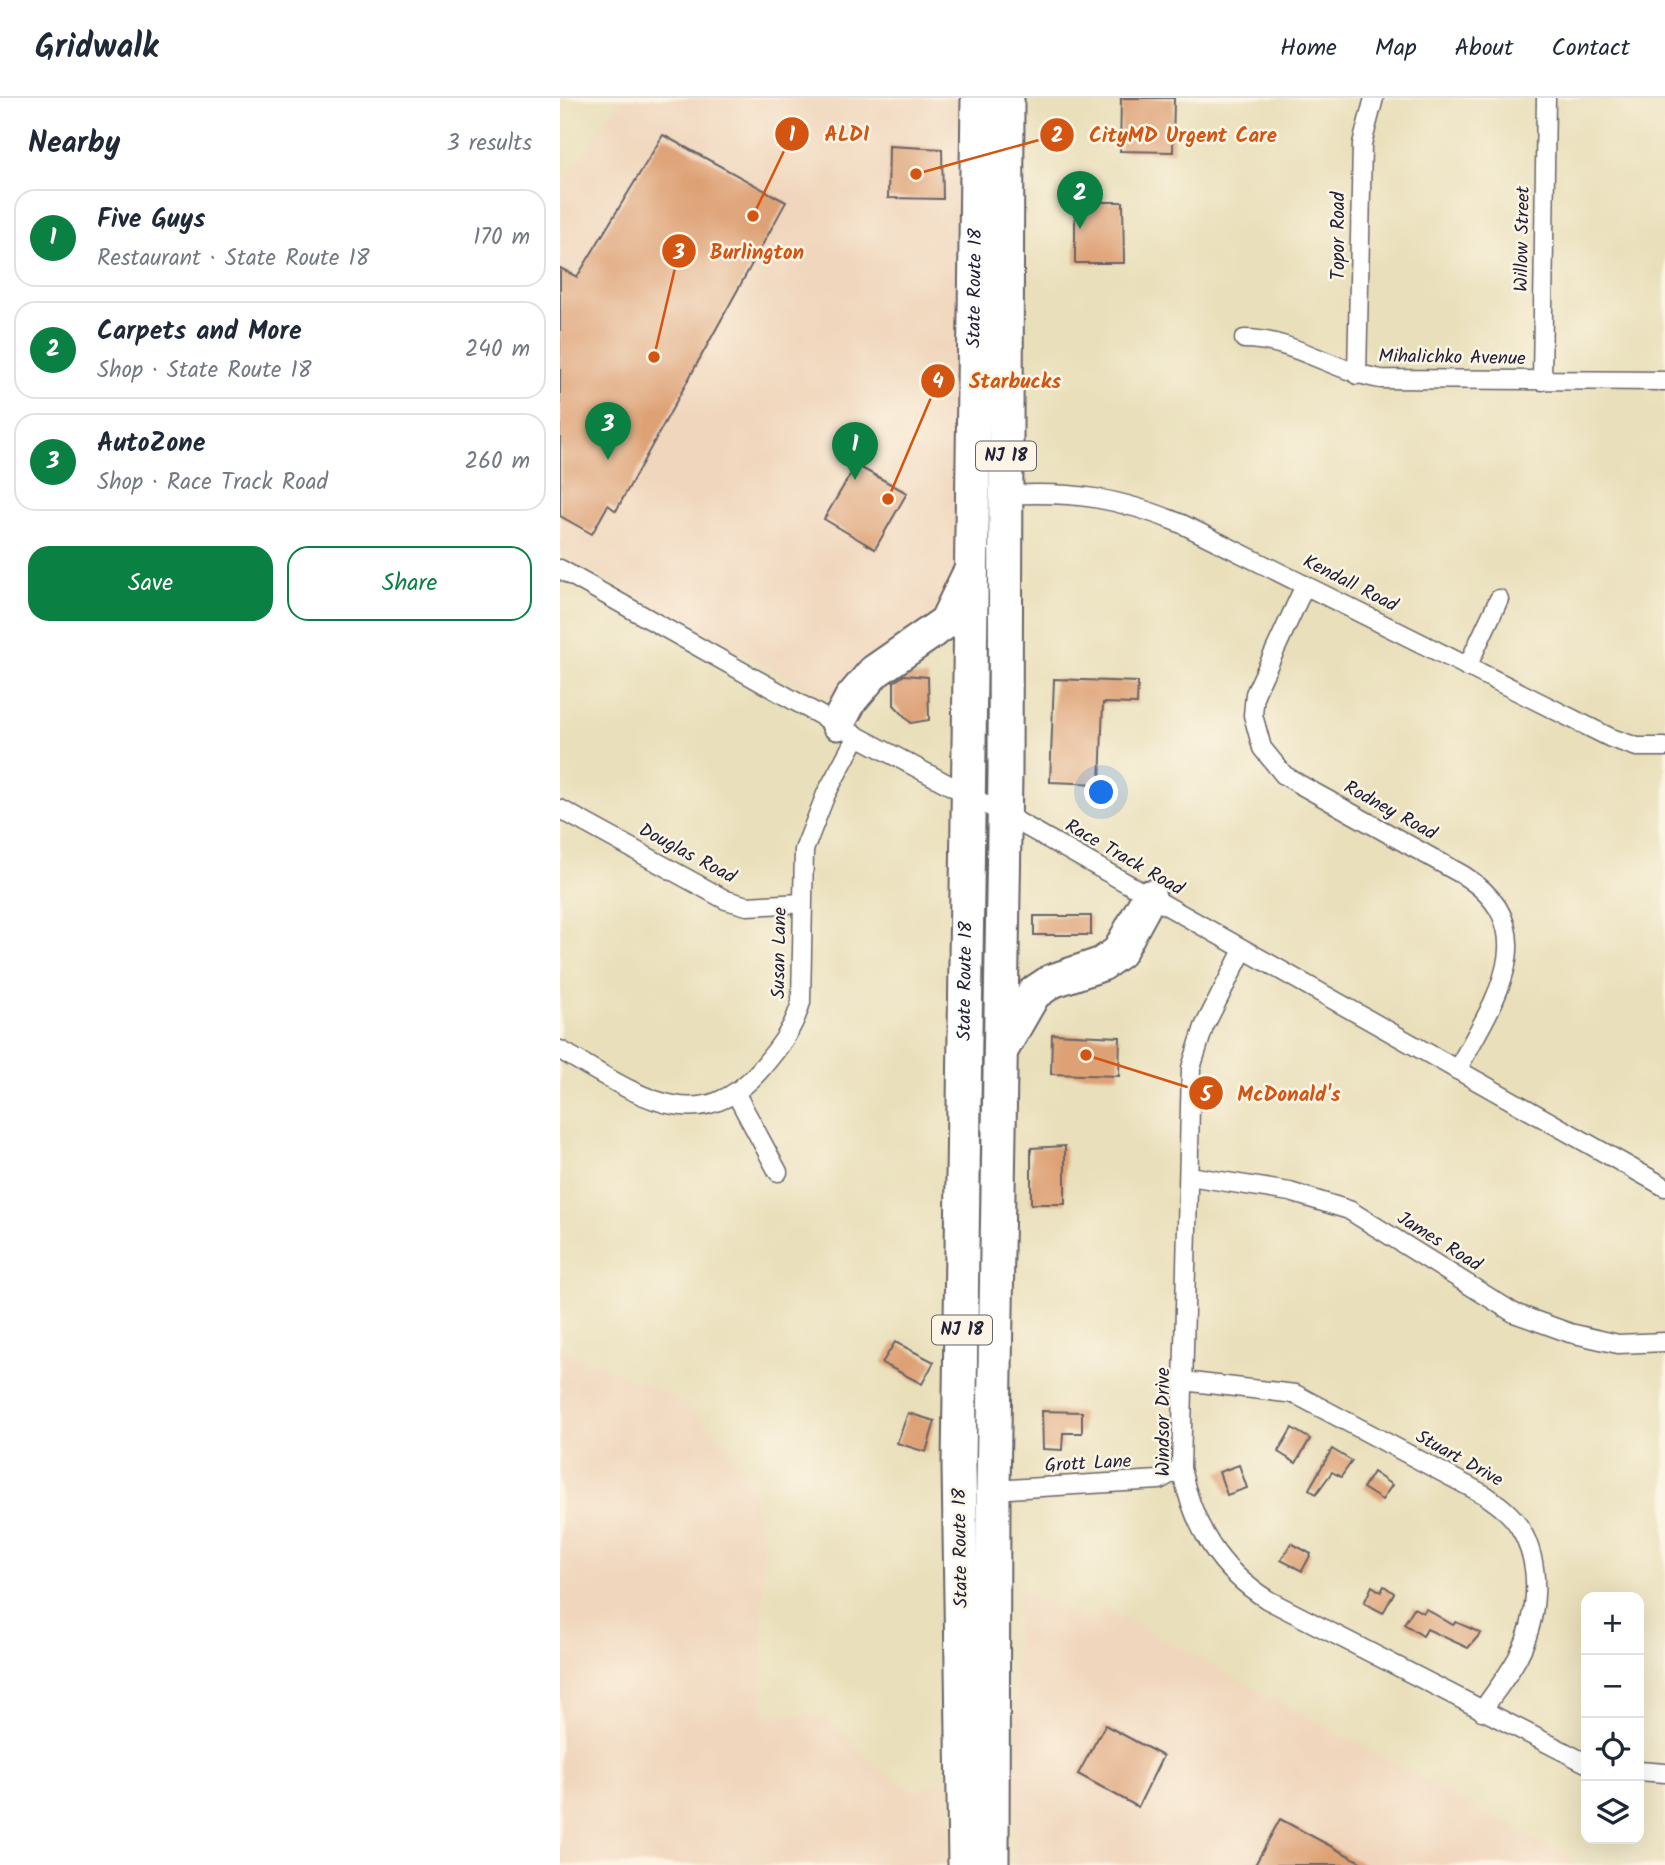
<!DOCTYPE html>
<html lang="en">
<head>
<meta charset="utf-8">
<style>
	:root { --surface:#fff; --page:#f6f6f7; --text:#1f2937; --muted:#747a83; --line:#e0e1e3; --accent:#0b8043 }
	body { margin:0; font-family:Kalam,sans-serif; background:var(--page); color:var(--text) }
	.controls { position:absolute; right:21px; bottom:21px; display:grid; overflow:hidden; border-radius:14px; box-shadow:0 7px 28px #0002 }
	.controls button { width:63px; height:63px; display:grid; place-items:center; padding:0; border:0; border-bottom:2px solid var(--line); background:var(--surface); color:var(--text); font:35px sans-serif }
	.you { position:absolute; left:542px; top:695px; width:24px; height:24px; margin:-18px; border:5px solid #fff; border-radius:50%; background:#1a73e8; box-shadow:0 0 0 10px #1a73e833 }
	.badge { display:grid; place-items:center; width:46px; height:46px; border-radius:50%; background:var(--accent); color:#fff; font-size:23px; font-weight:700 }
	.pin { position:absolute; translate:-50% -58px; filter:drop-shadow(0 2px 4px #0008) }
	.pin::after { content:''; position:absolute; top:37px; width:24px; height:21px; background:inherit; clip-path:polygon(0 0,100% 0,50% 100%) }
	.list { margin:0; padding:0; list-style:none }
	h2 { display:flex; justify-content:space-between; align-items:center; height:91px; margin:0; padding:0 28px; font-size:30px }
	h2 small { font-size:23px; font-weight:400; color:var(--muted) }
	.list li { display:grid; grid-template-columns:46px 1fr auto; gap:21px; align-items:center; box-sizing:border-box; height:98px; margin:0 14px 14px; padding:0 14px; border:2px solid var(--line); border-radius:21px }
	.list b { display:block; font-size:26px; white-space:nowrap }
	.list p { margin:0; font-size:23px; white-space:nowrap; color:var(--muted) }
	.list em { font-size:23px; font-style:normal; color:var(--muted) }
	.actions { display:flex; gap:14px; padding:21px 28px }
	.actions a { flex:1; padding:16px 0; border:2px solid var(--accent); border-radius:21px; text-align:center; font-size:24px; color:var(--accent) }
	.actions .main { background:var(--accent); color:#fff }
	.icon { flex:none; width:38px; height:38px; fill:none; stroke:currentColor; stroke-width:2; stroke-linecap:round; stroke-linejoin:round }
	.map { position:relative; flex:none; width:1105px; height:1767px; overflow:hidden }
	header { display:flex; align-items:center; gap:42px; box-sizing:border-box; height:98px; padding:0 35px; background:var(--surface); border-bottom:2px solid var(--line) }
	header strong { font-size:33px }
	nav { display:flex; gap:38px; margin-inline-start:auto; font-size:24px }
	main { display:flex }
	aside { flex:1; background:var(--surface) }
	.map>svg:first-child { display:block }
	.built { fill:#f0d6bc }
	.building { fill:#dea176 }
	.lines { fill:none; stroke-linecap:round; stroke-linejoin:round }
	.street-casing { stroke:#686467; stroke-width:21 }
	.highway-casing { stroke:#686467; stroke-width:37 }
	.street { stroke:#fff; stroke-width:18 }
	.highway { stroke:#fff; stroke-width:33 }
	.labels { text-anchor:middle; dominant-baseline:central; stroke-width:5; stroke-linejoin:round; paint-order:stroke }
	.shield { fill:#fcf5e5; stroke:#63616e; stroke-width:2 }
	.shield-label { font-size:18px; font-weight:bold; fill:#22223b }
	.street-label { font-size:19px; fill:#22223b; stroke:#fcf5e5 }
	.leader { fill:none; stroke:#d45411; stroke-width:2.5 }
	.callout-dot { fill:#d45411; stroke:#fcf5e5; stroke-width:2.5 }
	.mark-label { font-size:21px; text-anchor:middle; font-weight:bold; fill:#fff }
	.callout-label { font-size:21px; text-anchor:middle; font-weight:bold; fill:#d45411; stroke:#fcf5e5; stroke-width:5; stroke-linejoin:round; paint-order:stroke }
</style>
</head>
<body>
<header>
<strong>Gridwalk</strong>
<nav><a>Home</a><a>Map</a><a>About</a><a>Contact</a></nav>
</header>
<main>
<aside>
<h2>Nearby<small>3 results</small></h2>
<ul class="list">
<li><span class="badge">1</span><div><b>Five Guys</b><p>Restaurant · State Route 18</p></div><em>170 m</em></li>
<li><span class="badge">2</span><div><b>Carpets and More</b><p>Shop · State Route 18</p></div><em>240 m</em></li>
<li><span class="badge">3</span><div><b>AutoZone</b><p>Shop · Race Track Road</p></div><em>260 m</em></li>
</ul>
<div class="actions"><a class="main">Save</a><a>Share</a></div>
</aside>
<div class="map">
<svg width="1105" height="1767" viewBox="0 0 1105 1767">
	<rect width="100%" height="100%" fill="#fcf5e5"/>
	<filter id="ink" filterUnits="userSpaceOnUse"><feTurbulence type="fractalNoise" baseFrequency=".0143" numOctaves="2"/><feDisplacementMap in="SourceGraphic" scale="14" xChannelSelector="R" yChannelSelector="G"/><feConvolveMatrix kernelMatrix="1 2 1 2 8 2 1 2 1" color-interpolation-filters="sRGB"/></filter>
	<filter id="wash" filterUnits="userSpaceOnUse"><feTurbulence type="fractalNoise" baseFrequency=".00686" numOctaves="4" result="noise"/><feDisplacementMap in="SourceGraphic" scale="28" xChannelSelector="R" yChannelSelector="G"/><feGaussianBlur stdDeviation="1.57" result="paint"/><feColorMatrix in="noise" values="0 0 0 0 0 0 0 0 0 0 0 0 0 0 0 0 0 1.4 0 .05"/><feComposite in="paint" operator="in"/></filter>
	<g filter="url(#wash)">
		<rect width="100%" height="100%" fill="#e9dfba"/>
		<!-- built -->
		<g class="built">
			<path d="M60,0H403L397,477L388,504L284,600L270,602L0,456V90Z"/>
			<path d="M0,1250L113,1299L136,1315L173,1355L188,1378L203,1436V1617L267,1618L318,1670L354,1693L389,1683L388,1767H0Z"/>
			<path d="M457,1490L534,1526L542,1508L1022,1767H454Z"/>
		</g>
		<g id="blocks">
			<!-- building -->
			<g class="building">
				<path d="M561,0H614L613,54L560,53Z"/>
				<path d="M103,37L226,104L56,413L48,407L32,436L0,418V170L17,179Z"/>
				<path d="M329,48L382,51L383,101L328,100Z"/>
				<path d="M515,104H563L564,165H515Z"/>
				<path d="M296,367L347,395L315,451L264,421Z"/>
				<path d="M344,577L368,579L369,622L351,625L334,607V584Z"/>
				<path d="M494,581L578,584L577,606L543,605L540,686L490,684Z"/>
				<rect x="474" y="818" width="57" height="19"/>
				<path d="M492,936L560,939L559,978L491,976Z"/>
				<path d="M505,1048V1106H471V1050Z"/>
				<path d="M335,1244L374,1264L362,1286L322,1265Z"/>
				<path d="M482,1313L522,1314V1335H503L502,1352L483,1351Z"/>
				<path d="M348,1315L375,1323L366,1354L337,1345Z"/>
				<path d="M732,1330L750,1341L736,1365L718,1354Z"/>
				<path d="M772,1351L792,1363L781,1379L772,1374L756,1396L749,1391Z"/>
				<path d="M679,1367L687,1390L667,1397L659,1374Z"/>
				<path d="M813,1374L832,1387L822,1402L803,1390Z"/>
				<path d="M731,1445L751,1456L742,1473L721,1462Z"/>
				<path d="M812,1488L821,1494L824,1488L834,1495L823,1515L804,1505Z"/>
				<path d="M854,1510L863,1515L866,1511L893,1527L896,1524L921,1535L908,1550L867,1531L863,1538L844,1526Z"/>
				<path d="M545,1627L603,1658L578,1709L518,1676Z"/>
				<path d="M720,1721L806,1767H695Z"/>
			</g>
		</g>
	</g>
	<g filter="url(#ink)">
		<use href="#blocks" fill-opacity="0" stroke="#686467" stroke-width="2"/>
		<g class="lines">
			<defs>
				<g id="street">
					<path d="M684,241C733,241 773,273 821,281L1105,283"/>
					<path d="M797,277L802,46L814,0"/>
					<path d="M982,283L986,0"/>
					<path d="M446,397C513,393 560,400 622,426L1051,640L1077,649H1105"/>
					<path d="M0,471L297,638L444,716L1105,1089"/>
					<path d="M745,487L695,596L693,617L702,650L724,677L739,686L903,777C989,831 932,906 897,972"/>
					<path d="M907,569L939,501"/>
					<path d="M0,711L166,802L187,808L242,805"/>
					<path d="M683,852L644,929L631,970L621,1370C633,1427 658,1471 708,1502L1026,1665"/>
					<path d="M0,952C67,989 135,1047 200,972C218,951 234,931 241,904L244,752L266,696L297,638"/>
					<path d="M176,996L218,1074"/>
					<path d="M629,1078L730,1094L789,1112L954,1215L1010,1235L1058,1246L1105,1244"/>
					<path d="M623,1283L735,1296L925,1397C938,1406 952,1416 960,1430C983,1468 978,1521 958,1559C948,1578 934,1595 922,1613"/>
					<path d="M433,1392L599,1382L621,1370"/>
					<path d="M1079,1673L1105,1675"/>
				</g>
				<g id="highway">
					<path d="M278,625L291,601L314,574L386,524L408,478"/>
					<path d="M443,949L474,895L492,883L542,866L559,854L589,799"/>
					<path id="s1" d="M405,1767L399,1368L418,0"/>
					<path d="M432,1767L433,1392L445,676L447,0"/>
				</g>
			</defs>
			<!-- street casing -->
			<use href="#street" class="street-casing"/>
			<!-- highway casing -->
			<use href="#highway" class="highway-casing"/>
			<!-- street -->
			<use href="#street" class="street"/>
			<!-- highway -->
			<use href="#highway" class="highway"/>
		</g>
	</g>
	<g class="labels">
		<!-- shield labels -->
		<g class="shield">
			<rect x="416" y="343.5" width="60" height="29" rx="5"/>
			<rect x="372" y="1217.5" width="60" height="29" rx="5"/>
		</g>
		<g class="shield-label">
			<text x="446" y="358">NJ 18</text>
			<text x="402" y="1232">NJ 18</text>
		</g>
		<!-- street labels -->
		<g class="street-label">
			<text transform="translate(779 138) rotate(-90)">Topor Road</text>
			<text transform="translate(963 141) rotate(-89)">Willow Street</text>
			<text stroke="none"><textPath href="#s1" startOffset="1577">State Route 18</textPath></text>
			<text transform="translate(892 260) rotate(1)">Mihalichko Avenue</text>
			<text transform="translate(790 486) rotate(27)">Kendall Road</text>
			<text transform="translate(830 713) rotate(29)">Rodney Road</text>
			<text transform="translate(127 756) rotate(28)">Douglas Road</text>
			<text transform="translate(564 760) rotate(30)">Race Track Road</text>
			<text transform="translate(220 855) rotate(-89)">Susan Lane</text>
			<text stroke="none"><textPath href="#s1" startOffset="884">State Route 18</textPath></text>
			<text transform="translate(879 1144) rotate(32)">James Road</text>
			<text transform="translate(604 1324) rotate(-90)">Windsor Drive</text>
			<text transform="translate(899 1361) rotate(29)">Stuart Drive</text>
			<text transform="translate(528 1366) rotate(-3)">Grott Lane</text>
			<text transform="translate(401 1450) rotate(-91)">State Route 18</text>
		</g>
	</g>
	<!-- callouts -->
	<path class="leader" d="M193 118L232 36M356 76L497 37M94 259L119 153M328 401L378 283M526 957L646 995"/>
	<g class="callout-dot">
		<circle cx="193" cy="118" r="7"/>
		<circle cx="356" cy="76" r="7"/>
		<circle cx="94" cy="259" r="7"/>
		<circle cx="328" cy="401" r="7"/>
		<circle cx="526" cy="957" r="7"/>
		<circle cx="232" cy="36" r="18"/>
		<circle cx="497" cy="37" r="18"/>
		<circle cx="119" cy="153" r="18"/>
		<circle cx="378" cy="283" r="18"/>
		<circle cx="646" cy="995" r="18"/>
	</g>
	<g class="mark-label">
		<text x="232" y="43">1</text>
		<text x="497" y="44">2</text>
		<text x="119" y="161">3</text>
		<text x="378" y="290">4</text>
		<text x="646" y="1003">5</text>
	</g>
	<g class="callout-label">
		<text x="287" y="43">ALDI</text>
		<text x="623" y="44">CityMD Urgent Care</text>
		<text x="197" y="161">Burlington</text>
		<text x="455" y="290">Starbucks</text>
		<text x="729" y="1003">McDonald's</text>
	</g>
</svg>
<div class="controls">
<button>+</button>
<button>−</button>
<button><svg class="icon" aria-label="locate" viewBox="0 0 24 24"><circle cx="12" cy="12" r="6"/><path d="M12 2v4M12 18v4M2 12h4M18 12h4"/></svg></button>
<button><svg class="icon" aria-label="layers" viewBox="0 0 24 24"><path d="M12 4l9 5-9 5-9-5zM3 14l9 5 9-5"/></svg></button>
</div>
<div class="you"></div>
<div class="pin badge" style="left:295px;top:382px">1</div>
<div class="pin badge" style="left:520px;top:131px">2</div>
<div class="pin badge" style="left:48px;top:362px">3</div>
</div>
</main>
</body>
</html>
